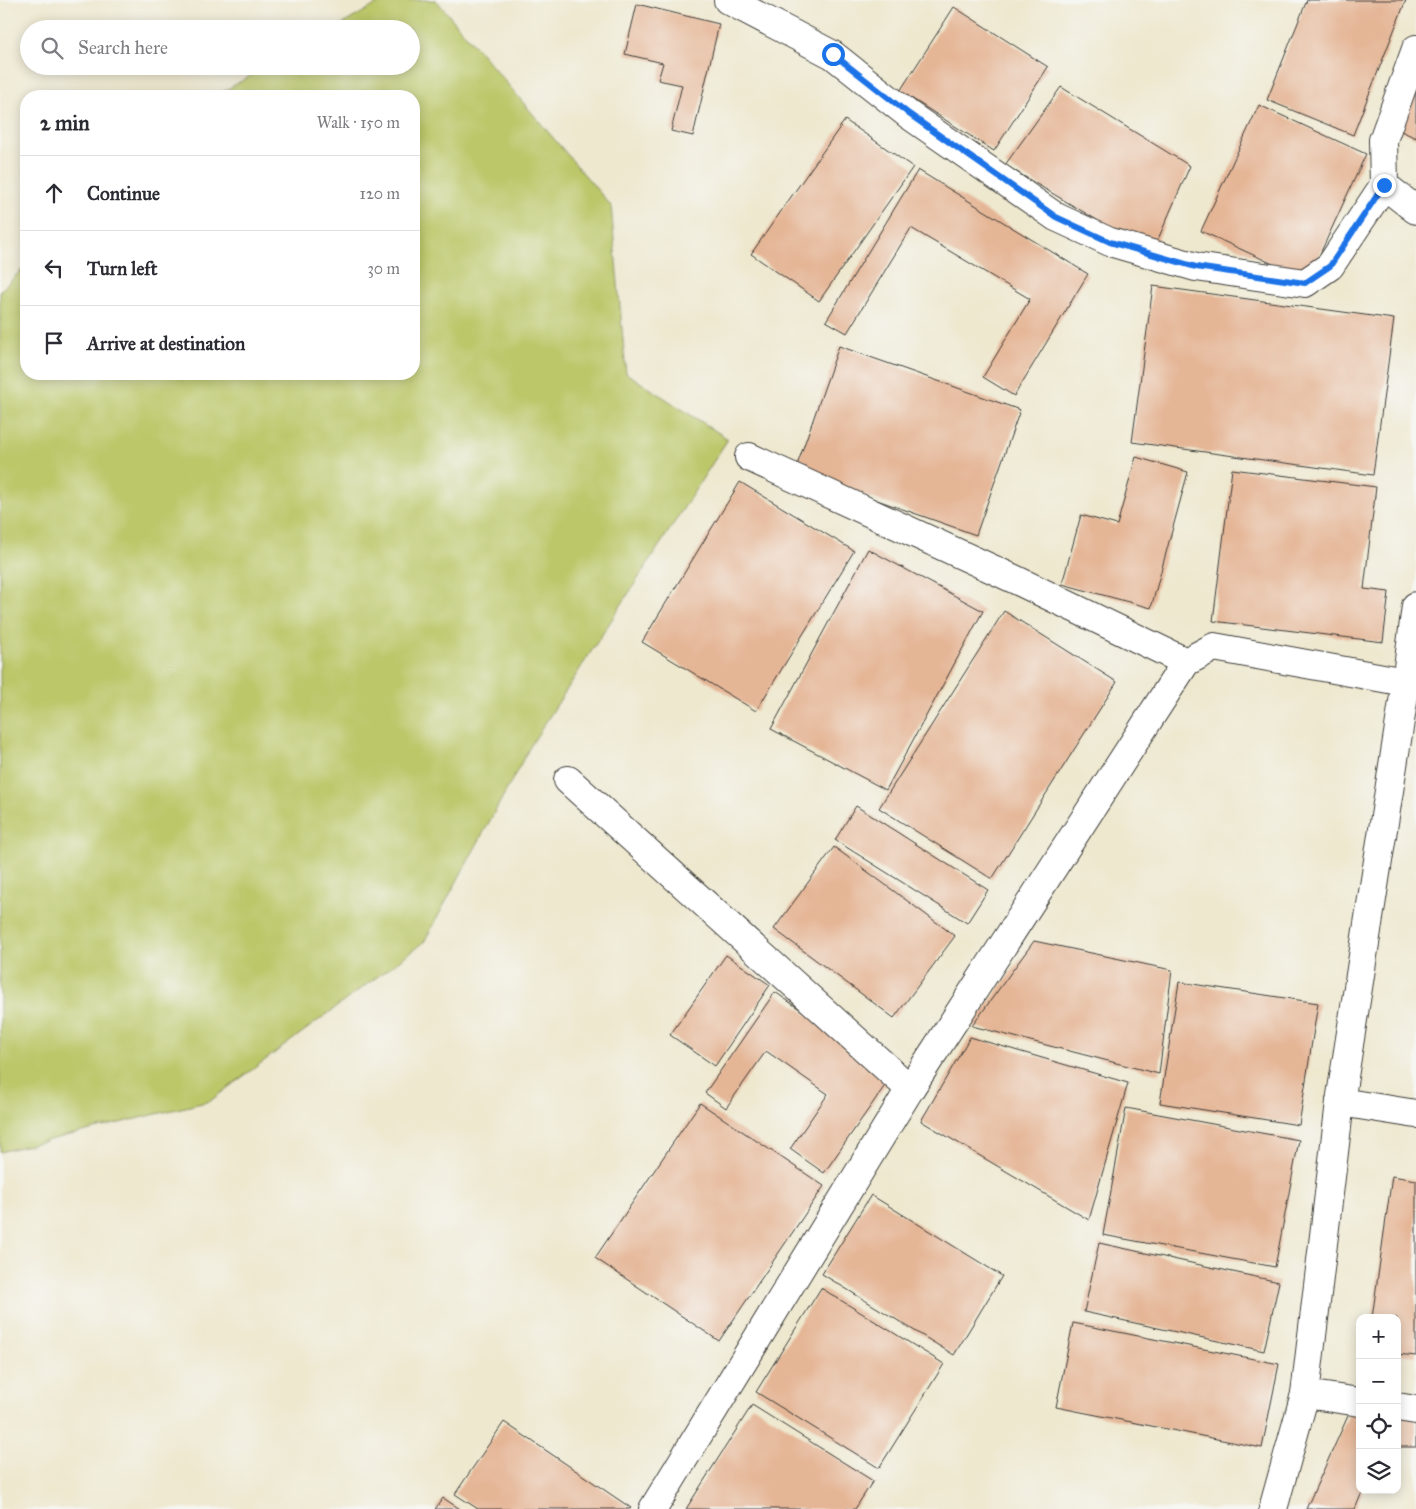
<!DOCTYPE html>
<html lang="en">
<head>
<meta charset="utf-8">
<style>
	:root { --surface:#fff; --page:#f2f2f3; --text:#2b2b33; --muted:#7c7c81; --line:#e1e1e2 }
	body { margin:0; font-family:"IM FELL Great Primer",serif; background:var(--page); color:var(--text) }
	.controls { position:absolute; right:15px; bottom:15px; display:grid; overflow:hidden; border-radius:10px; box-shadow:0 2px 12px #0003 }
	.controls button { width:45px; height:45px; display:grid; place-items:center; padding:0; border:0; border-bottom:1px solid var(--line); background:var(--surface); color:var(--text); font:25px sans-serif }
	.stop { position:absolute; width:15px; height:15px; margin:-11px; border:4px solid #1a73e8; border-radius:50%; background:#fff }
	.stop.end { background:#1a73e8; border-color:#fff; box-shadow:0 1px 5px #0008 }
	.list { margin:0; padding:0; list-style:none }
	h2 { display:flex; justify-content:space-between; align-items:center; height:65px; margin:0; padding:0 20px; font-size:21px }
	h2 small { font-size:16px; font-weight:400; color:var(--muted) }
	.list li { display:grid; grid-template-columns:32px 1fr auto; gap:15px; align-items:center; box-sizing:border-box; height:75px; padding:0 20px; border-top:1px solid var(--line) }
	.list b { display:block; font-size:19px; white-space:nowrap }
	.list em { font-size:16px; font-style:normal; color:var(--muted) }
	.icon { flex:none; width:28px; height:28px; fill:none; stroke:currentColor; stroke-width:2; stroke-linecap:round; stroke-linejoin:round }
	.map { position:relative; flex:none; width:1416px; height:1509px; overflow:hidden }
	.search { position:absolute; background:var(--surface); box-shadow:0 2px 12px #0003; left:20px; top:20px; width:400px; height:55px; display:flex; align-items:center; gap:12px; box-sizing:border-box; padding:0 18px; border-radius:28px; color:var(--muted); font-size:19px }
	.panel { position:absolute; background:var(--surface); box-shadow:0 2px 12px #0003; left:20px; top:90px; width:400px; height:290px; border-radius:20px }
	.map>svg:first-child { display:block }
	.green { fill:#bbc769; stroke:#6c7242 }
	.building { fill:#e5b696 }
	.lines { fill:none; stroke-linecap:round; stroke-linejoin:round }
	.minor-casing { stroke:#3c3b37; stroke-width:30 }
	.minor { stroke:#fff; stroke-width:28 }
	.route { stroke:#1a73e8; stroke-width:6 }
</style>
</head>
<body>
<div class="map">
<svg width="1416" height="1509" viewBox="0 0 1416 1509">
	<rect width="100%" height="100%" fill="#f6f6f2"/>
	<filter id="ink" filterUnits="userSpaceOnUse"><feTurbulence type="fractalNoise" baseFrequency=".02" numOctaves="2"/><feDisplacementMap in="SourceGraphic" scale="10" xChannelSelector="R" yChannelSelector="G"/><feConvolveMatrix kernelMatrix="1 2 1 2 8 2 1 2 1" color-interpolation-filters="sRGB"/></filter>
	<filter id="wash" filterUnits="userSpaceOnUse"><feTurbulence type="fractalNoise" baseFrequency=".0096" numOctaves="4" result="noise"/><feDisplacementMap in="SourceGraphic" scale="20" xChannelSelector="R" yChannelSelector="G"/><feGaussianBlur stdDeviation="1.12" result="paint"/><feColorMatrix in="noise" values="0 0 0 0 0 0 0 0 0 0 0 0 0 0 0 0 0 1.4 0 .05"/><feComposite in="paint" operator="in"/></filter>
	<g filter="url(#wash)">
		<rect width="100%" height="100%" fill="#eee8cf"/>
		<!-- green -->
		<path class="green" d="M384,0H436L611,206L626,373L728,439L531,745L424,942L210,1101L0,1152V291L26,266V374H414V96H215L268,66H411V29H334Z"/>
		<g id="blocks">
			<!-- building -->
			<g class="building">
				<path d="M1307,0H1406L1353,135L1267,100Z"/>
				<path d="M637,4L719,24L693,136L671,131L682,85L658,80L663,63L625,54Z"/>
				<path d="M954,7L1048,67L994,151L900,91Z"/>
				<path d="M1416,84V138L1399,130Z"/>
				<path d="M1061,87L1190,166L1152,253L1005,165Z"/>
				<path d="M1259,105L1366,154L1308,280L1201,231Z"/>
				<path d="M845,120L913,167L819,301L751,254Z"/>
				<path d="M918,170L1088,274L1014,396L983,377L1030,299L911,228L847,333L826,321Z"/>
				<path d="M1153,286L1394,319L1373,475L1132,442Z"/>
				<path d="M839,346L1020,410L976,535L795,471Z"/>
				<path d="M1136,457L1188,472L1151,608L1062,584L1081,515L1117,525Z"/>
				<path d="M1232,469L1376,487L1364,589L1389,592L1383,642L1213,621Z"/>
				<path d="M740,482L854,551L756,711L642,642Z"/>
				<path d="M868,549L983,611L886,790L771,729Z"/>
				<path d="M1004,611L1117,682L992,879L879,808Z"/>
				<path d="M856,806L988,890L967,923L835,840Z"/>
				<path d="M834,847L955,936L894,1018L774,929Z"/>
				<path d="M1034,941L1172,970L1159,1074L972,1026Z"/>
				<path d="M726,955L770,985L715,1066L670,1035Z"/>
				<path d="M1179,982L1318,1003L1299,1125L1160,1103Z"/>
				<path d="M775,992L893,1074L824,1173L790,1149L828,1094L766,1051L726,1108L705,1093Z"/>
				<path d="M970,1037L1128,1083L1089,1220L921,1121Z"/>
				<path d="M700,1103L824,1186L719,1341L595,1258Z"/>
				<path d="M1126,1108L1299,1140L1275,1267L1103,1235Z"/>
				<path d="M1392,1176L1416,1180V1356L1397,1354V1318H1372Z"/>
				<path d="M871,1195L1002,1276L954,1355L822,1274Z"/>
				<path d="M1099,1243L1279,1282L1264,1351L1084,1312Z"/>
				<path d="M821,1288L944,1364L879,1468L756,1392Z"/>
				<path d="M1073,1323L1279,1364L1262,1448L1056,1407Z"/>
				<path d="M752,1405L873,1481L855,1509H686Z"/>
				<path d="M1352,1407L1360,1408V1490H1363L1355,1509H1306Z"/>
				<path d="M1397,1414L1416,1417V1447H1397Z"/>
				<path d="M504,1422L631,1508L630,1509H478L455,1494Z"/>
				<path d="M443,1498L460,1509H435Z"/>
			</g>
		</g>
	</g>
	<g filter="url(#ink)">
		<use href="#blocks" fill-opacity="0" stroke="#3c3b37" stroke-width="1"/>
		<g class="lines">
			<defs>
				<g id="minor">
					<path d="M728,0L833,55L909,115L1056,217L1110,242L1196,267L1305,283L1330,266L1384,185"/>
					<path d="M1416,49L1383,140L1384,185L1416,210"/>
					<path d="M749,457L1014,579L1186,662"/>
					<path d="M568,780L910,1089"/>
					<path d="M1340,1102L1416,1114"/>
					<path d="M1305,1394L1360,1402"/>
					<path d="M1397,1407L1416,1410"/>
					<path d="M653,1509L910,1089L1186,662L1214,647L1416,684"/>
					<path d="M1273,1509L1305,1394L1340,1102L1406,683L1416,606"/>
				</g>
			</defs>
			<!-- minor casing -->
			<use href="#minor" class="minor-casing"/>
			<!-- minor -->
			<use href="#minor" class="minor"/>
		</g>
	</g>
	<g class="lines" filter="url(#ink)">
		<!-- route -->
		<path class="route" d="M833,54L909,114L1056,217L1110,242L1196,267L1305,283L1330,266L1384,185"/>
	</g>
</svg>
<div class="controls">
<button>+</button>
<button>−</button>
<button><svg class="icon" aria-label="locate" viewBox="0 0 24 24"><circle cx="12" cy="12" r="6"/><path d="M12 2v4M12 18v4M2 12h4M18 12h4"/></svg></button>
<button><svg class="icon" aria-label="layers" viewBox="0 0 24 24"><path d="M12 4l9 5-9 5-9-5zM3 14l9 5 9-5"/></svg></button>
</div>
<div class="stop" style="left:833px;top:54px"></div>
<div class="stop end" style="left:1384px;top:185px"></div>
<div class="search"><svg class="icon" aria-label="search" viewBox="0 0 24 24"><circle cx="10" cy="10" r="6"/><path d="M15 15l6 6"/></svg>Search here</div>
<section class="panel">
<h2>2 min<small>Walk · 150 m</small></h2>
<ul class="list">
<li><svg class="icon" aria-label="ahead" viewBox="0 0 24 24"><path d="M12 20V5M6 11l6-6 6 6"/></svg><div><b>Continue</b></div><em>120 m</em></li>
<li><svg class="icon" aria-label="left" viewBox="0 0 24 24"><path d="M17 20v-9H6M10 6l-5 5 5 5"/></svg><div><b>Turn left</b></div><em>30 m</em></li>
<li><svg class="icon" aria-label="arrive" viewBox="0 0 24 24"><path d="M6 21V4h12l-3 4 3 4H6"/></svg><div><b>Arrive at destination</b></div></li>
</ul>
</section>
</div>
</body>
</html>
